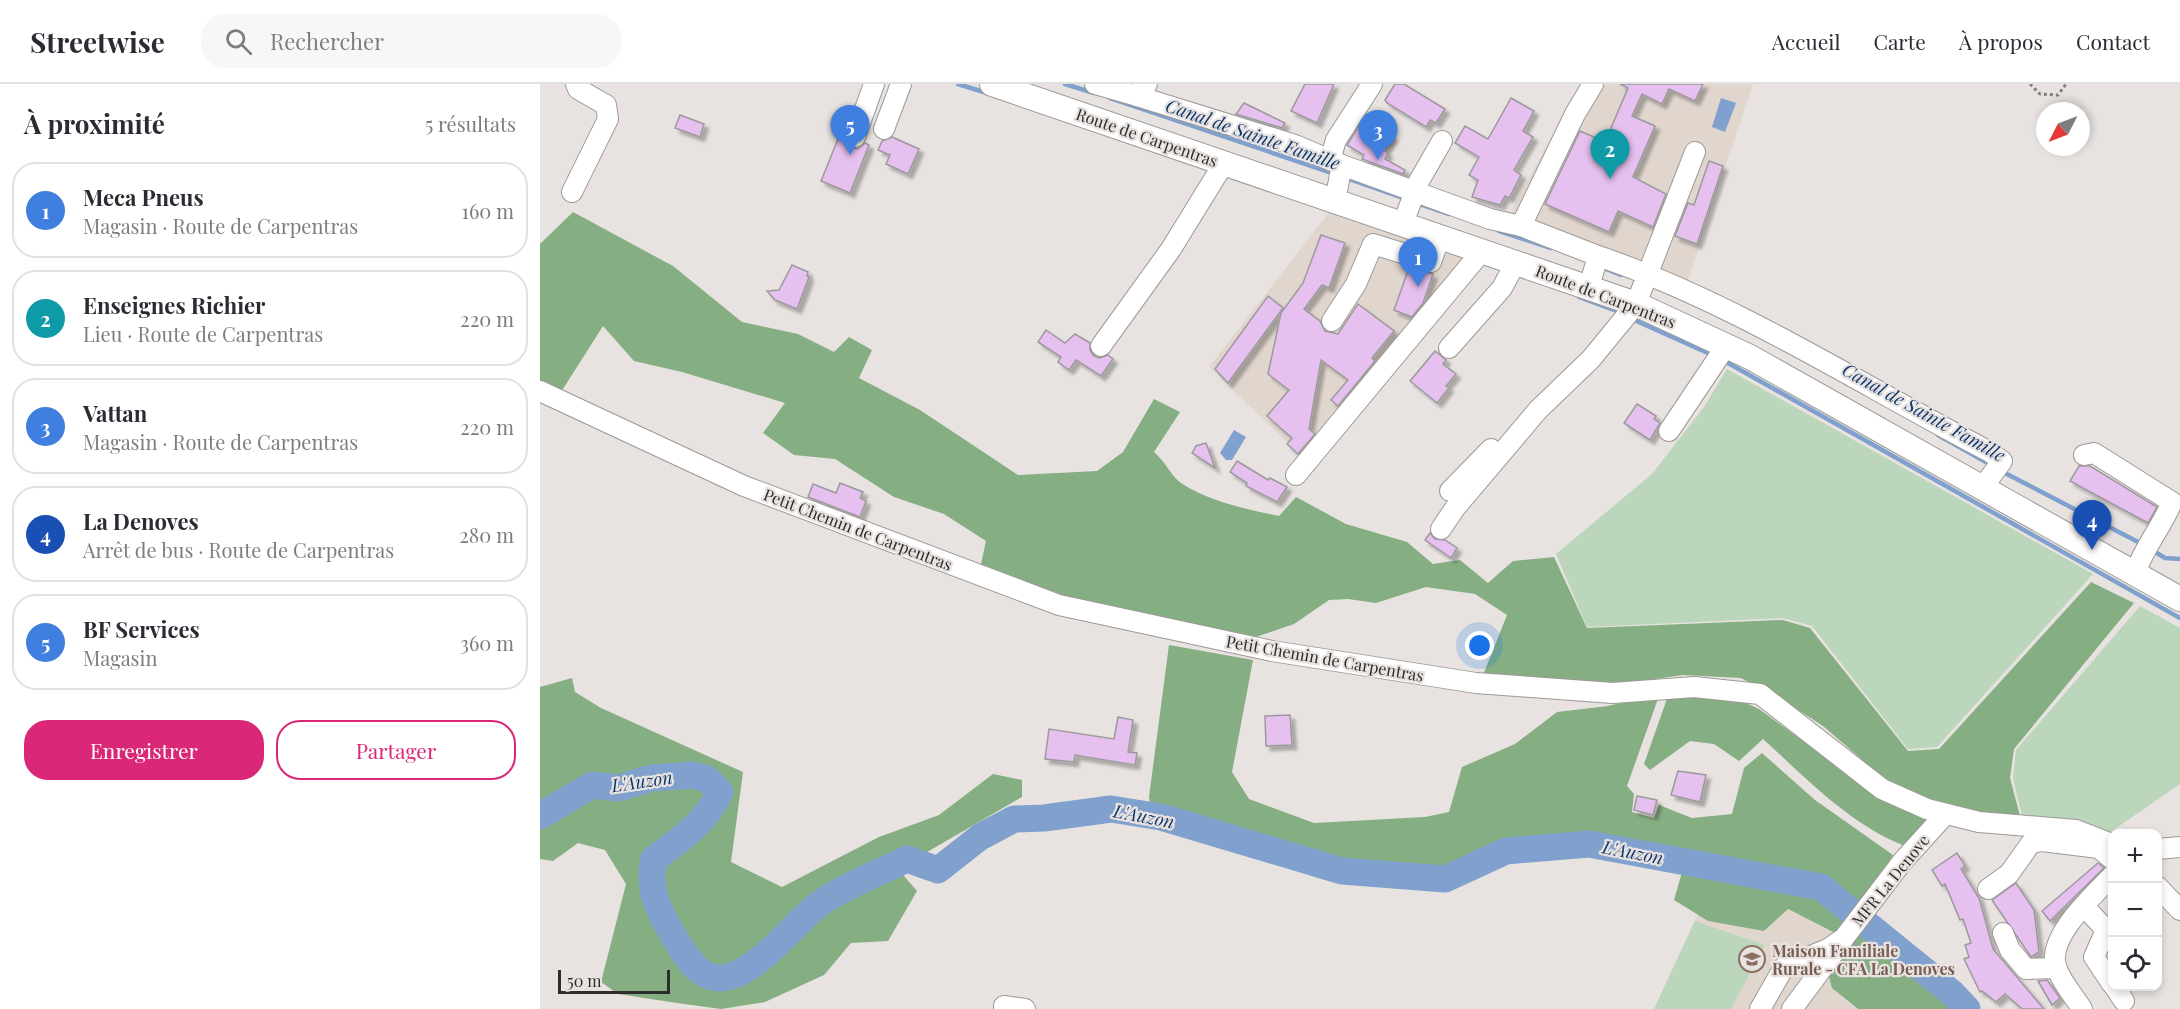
<!DOCTYPE html>
<html lang="fr">
<head>
<meta charset="utf-8">
<style>
	:root { --surface:#fff; --page:#f7f7f7; --text:#2b2b33; --muted:#7c7c81; --line:#e1e1e2; --accent:#db2777 }
	body { margin:0; font-family:"Playfair Display",serif; background:var(--page); color:var(--text) }
	.controls { position:absolute; right:18px; bottom:18px; display:grid; overflow:hidden; border-radius:12px; box-shadow:0 3px 9px #0003 }
	.controls button { width:54px; height:54px; display:grid; place-items:center; padding:0; border:0; border-bottom:2px solid var(--line); background:var(--surface); color:var(--text); font:30px sans-serif }
	.compass { position:absolute; left:1496px; top:18px; width:54px; height:54px; border-radius:50%; background:var(--surface); box-shadow:0 3px 9px #0003; rotate:228deg }
	.scale { position:absolute; left:18px; bottom:15px; width:112px; box-sizing:border-box; padding-left:6px; border:3px solid #2e2c2b; border-top:0; font-size:16px; line-height:21px; white-space:nowrap; color:#2e2c2b; -webkit-text-stroke:4px #e8e3e0; paint-order:stroke }
	.you { position:absolute; left:940px; top:562px; width:21px; height:21px; margin:-15px; border:4px solid #fff; border-radius:50%; background:#1a73e8; box-shadow:0 0 0 9px #1a73e833 }
	.badge { display:grid; place-items:center; width:39px; height:39px; border-radius:50%; background:var(--accent); color:#fff; font-size:20px; font-weight:700 }
	.pin { position:absolute; translate:-50% -50px; filter:drop-shadow(0 2px 3px #0008) }
	.pin::after { content:''; position:absolute; top:32px; width:21px; height:18px; background:inherit; clip-path:polygon(0 0,100% 0,50% 100%) }
	.list { margin:0; padding:0; list-style:none }
	h2 { display:flex; justify-content:space-between; align-items:center; height:78px; margin:0; padding:0 24px; font-size:26px }
	h2 small { font-size:20px; font-weight:400; color:var(--muted) }
	.list li { display:grid; grid-template-columns:39px 1fr auto; gap:18px; align-items:center; box-sizing:border-box; height:96px; margin:0 12px 12px; padding:0 12px; border:2px solid var(--line); border-radius:24px }
	.list b { display:block; font-size:22px; white-space:nowrap }
	.list p { margin:0; font-size:20px; white-space:nowrap; color:var(--muted) }
	.list em { font-size:20px; font-style:normal; color:var(--muted) }
	.actions { display:flex; gap:12px; padding:18px 24px }
	.actions a { flex:1; padding:14px 0; border:2px solid var(--accent); border-radius:24px; text-align:center; font-size:21px; color:var(--accent) }
	.actions .main { background:var(--accent); color:#fff }
	.icon { flex:none; width:33px; height:33px; fill:none; stroke:currentColor; stroke-width:2; stroke-linecap:round; stroke-linejoin:round }
	.map { position:relative; flex:none; width:1640px; height:925px; overflow:hidden }
	header { display:flex; align-items:center; gap:36px; box-sizing:border-box; height:84px; padding:0 30px; background:var(--surface); border-bottom:2px solid var(--line) }
	header strong { font-size:28px }
	nav { display:flex; gap:33px; margin-inline-start:auto; font-size:21px }
	.search { width:420px; height:54px; background:var(--page); display:flex; align-items:center; gap:15px; box-sizing:border-box; padding:0 21px; border-radius:24px; color:var(--muted); font-size:22px }
	main { display:flex }
	aside { flex:1; background:var(--surface) }
	.map>svg:first-child { display:block }
	.built { fill:#e0d6ce }
	.green { fill:#bbd6ba }
	.forest { fill:#85ae83 }
	.water { fill:#80a0cd }
	.lines { fill:none; stroke-linecap:round; stroke-linejoin:round }
	.stream { stroke:#80a0cd; stroke-width:4.5 }
	.river { stroke:#80a0cd; stroke-width:27 }
	.building { fill:#e6c0ef; stroke:#9c999d; stroke-width:1.5; filter:url(#shadow) }
	.minor-casing { stroke:#9d9996; stroke-width:22 }
	.major-casing { stroke:#9d9996; stroke-width:26 }
	.path { stroke:#827f7d; stroke-width:3; stroke-dasharray:3 3; stroke-linecap:butt }
	.minor { stroke:#fff; stroke-width:20 }
	.major { stroke:#fff; stroke-width:24 }
	.labels { text-anchor:middle; dominant-baseline:central; stroke-width:4.5; stroke-linejoin:round; paint-order:stroke }
	.street-label { font-size:16px; fill:#2e2c2b; stroke:#e8e3e0 }
	.education-label { font-size:16px; font-weight:bold; fill:#785e54; stroke:#e8e3e0; text-anchor:start }
	.water-label { font-size:18px; font-style:italic; fill:#103970; stroke:#e8e3e0 }
</style>
</head>
<body>
<header>
<strong>Streetwise</strong>
<div class="search"><svg class="icon" aria-label="search" viewBox="0 0 24 24"><circle cx="10" cy="10" r="6"/><path d="M15 15l6 6"/></svg>Rechercher</div>
<nav><a>Accueil</a><a>Carte</a><a>À propos</a><a>Contact</a></nav>
</header>
<main>
<aside>
<h2>À proximité<small>5 résultats</small></h2>
<ul class="list">
<li><span class="badge" style="background:#3f7fe0">1</span><div><b>Meca Pneus</b><p>Magasin · Route de Carpentras</p></div><em>160 m</em></li>
<li><span class="badge" style="background:#0f9aa8">2</span><div><b>Enseignes Richier</b><p>Lieu · Route de Carpentras</p></div><em>220 m</em></li>
<li><span class="badge" style="background:#3f7fe0">3</span><div><b>Vattan</b><p>Magasin · Route de Carpentras</p></div><em>220 m</em></li>
<li><span class="badge" style="background:#1a4fb4">4</span><div><b>La Denoves</b><p>Arrêt de bus · Route de Carpentras</p></div><em>280 m</em></li>
<li><span class="badge" style="background:#3f7fe0">5</span><div><b>BF Services</b><p>Magasin</p></div><em>360 m</em></li>
</ul>
<div class="actions"><a class="main">Enregistrer</a><a>Partager</a></div>
</aside>
<div class="map">
<svg width="1640" height="925" viewBox="0 0 1640 925">
	<defs>
		<filter id="shadow"><feDropShadow dx="4.5" dy="4.5" stdDeviation="1.5" flood-color="#0004"/></filter>
	</defs>
	<rect width="100%" height="100%" fill="#e8e3e0"/>
	<!-- built -->
	<g class="built">
		<path d="M1040,0H1213L1147,199L968,133Z"/>
		<path d="M790,127L942,177L772,383L669,283Z"/>
		<path d="M1247,825L1297,850L1292,904L1317,925H1114L1158,830Z"/>
	</g>
	<!-- green -->
	<g class="green">
		<path d="M1187,285L1553,490L1397,663L1368,665L1272,542L1243,534L1047,543L1016,470L1112,390L1164,323Z"/>
		<path d="M1600,522L1640,544V700L1569,749C1543,732 1512,734 1482,732L1473,694L1476,666Z"/>
		<path d="M1155,837L1225,861L1191,925H1114Z"/>
	</g>
	<!-- forest -->
	<g class="forest">
		<path d="M33,128L133,182L202,238L258,250L294,268L309,253L332,266L319,294L380,326L478,391L557,387L583,368L614,315L640,328L614,368C625,377 632,393 641,399C670,418 706,425 739,432L756,413L806,440L867,458L893,480L920,476L948,499L973,477L1014,473L1047,544L1243,536L1270,544L1368,667L1399,665L1551,498L1594,519L1474,665L1470,694L1480,732L1459,733L1376,713L1340,691L1283,642L1243,616L1201,594L1143,591L1094,598L1031,602L943,591L967,531L935,510L886,503L836,519L808,515L789,516L754,540L716,553L663,549L530,518L440,485L446,457L404,430L354,413L295,375L254,371L223,349L245,319L142,288L94,277L63,242L21,308L0,299V160Z"/>
		<path d="M629,561L713,576L692,688L709,715L774,739L885,733L909,728L922,683L975,660L1017,628L1068,622L1120,609L1087,702L1094,710L1092,728L1114,734L1119,721L1152,734L1192,730L1204,684L1222,669L1275,716L1353,771L1319,825L1408,898L1432,925H1318L1292,904L1285,878L1297,850L1248,825L1224,847L1168,837L1134,816L1147,771L1050,752L965,760L906,787L803,778L611,728L609,713Z"/>
		<path d="M32,594L35,608L61,624L203,688L191,778L242,803L339,753L399,731L453,690L482,696V713L358,785L377,807L348,857L311,859L284,891L225,918L181,925L137,919L78,910L61,898L86,800L65,766L38,759L13,777L0,775V603Z"/>
		<path d="M1129,609L1193,613L1219,625L1329,705L1388,737L1370,764C1312,743 1267,695 1223,655L1199,677L1174,660L1150,657L1110,686L1104,680Z"/>
	</g>
	<!-- water -->
	<g class="water">
		<path d="M1181,14L1196,19L1185,48L1172,43Z"/>
		<path d="M694,346L706,353L692,376H686L680,369Z"/>
	</g>
	<g class="lines">
		<!-- stream -->
		<g class="stream">
			<path d="M418,0L447,9"/>
			<path d="M525,0L554,9"/>
			<path d="M570,14L795,90"/>
			<path d="M803,93L866,115"/>
			<path d="M877,119L909,130"/>
			<path d="M959,147L1011,164"/>
			<path d="M1061,183L1081,191"/>
			<path d="M1039,213L1079,228"/>
			<path d="M1092,235L1170,270"/>
			<path d="M1188,279L1640,534"/>
			<path d="M1398,351L1453,382"/>
			<path d="M1461,387L1602,460"/>
			<path d="M1612,466L1625,474L1640,475"/>
		</g>
		<!-- river -->
		<path class="river" d="M0,732L52,701L78,704L112,694L153,691L167,695L180,708C167,737 140,756 114,775C107,804 118,826 133,851C142,865 152,885 169,892C205,906 252,841 278,821C300,804 341,788 367,775L398,786L440,753L474,735L504,734L571,725L621,733L802,787L905,795L966,767L1049,760L1281,803L1412,909L1427,925"/>
	</g>
	<!-- building -->
	<g class="building">
		<path d="M765,0H794L777,39L751,27Z"/>
		<path d="M855,0H864L905,25L896,39L890,36L886,43L847,19L845,16Z"/>
		<path d="M1080,0H1163L1155,17L1129,5L1122,20L1102,10L1092,32L1115,42L1093,93L1126,110L1113,143L1078,127L1069,148L1005,120L1040,47L1065,58L1088,4Z"/>
		<path d="M971,14L994,27L983,47L993,53L974,86L981,91L969,114L965,112L960,121L932,113L938,96L929,91L939,73L915,59L925,42L948,55Z"/>
		<path d="M704,19L745,39L742,44L696,30Z"/>
		<path d="M140,31L164,40L160,53L135,44Z"/>
		<path d="M820,40L829,46L833,41L853,52L845,67L848,69L845,75L865,86L863,90L822,75L824,71L807,61Z"/>
		<path d="M300,50L310,64L318,65L325,59L329,61L310,109L281,97Z"/>
		<path d="M352,53L379,65L368,90L346,80L350,71L338,66L342,57Z"/>
		<path d="M1169,77L1183,82L1157,160L1135,152L1148,119L1154,121Z"/>
		<path d="M781,151L805,159L789,204L782,201L764,225L780,237L785,247L798,250L818,220L854,247L832,274L835,277L798,322L791,316L808,296L781,276L769,345L775,350L758,370L747,360L752,354L727,332L749,306L728,290L741,229L763,199Z"/>
		<path d="M252,181L268,188L267,192L269,193L257,225L235,216L227,207L239,206Z"/>
		<path d="M869,184L893,190L883,219L872,233L854,226Z"/>
		<path d="M728,212L743,224L688,299L675,285Z"/>
		<path d="M506,246L525,259L535,250L550,259V266L554,272L560,274L568,271L573,275L561,292L536,276L529,286L518,278L521,273L498,258Z"/>
		<path d="M895,267L906,276L903,280L916,290L906,302L909,304L897,319L870,297Z"/>
		<path d="M1097,320L1116,332L1114,335L1120,339L1110,356L1084,339Z"/>
		<path d="M666,359L675,384L652,369L656,362Z"/>
		<path d="M697,377L728,396L730,394L747,403L737,418L706,402L707,399L690,388Z"/>
		<path d="M1539,382H1550L1617,423L1608,439L1530,397Z"/>
		<path d="M300,399L323,408L320,414L326,417L320,433L268,413L273,400L296,409Z"/>
		<path d="M890,449L895,455L905,456L917,464L911,474L885,456Z"/>
		<path d="M750,631L752,661L726,662L725,632Z"/>
		<path d="M578,633L593,636L588,668L597,669L595,681L535,671L534,678L505,675L509,645L574,655Z"/>
		<path d="M1138,687L1166,691L1160,718L1131,711Z"/>
		<path d="M1097,712L1117,716L1113,731L1094,726Z"/>
		<path d="M1417,769L1425,782L1421,785L1439,814L1453,865L1504,925H1482L1465,910L1456,918L1442,907L1440,908L1424,875L1429,873L1425,861L1431,859L1423,835L1420,836L1405,800L1402,802L1392,786Z"/>
		<path d="M1558,779L1564,784L1510,837L1502,827Z"/>
		<path d="M1476,799L1494,826L1499,868L1491,873L1452,816Z"/>
		<path d="M1507,896L1520,914L1512,921L1498,897Z"/>
	</g>
	<g class="lines">
		<defs>
			<g id="minor">
				<path d="M555,0L597,12L607,0"/>
				<path d="M597,12L755,61L802,81L795,117"/>
				<path d="M344,45L361,0"/>
				<path d="M315,53L334,0"/>
				<path d="M790,76L796,56L832,0"/>
				<path d="M802,81L950,135L981,142"/>
				<path d="M32,108L68,35L66,21L38,5L36,0"/>
				<path d="M863,139L879,97L902,57"/>
				<path d="M1058,172C1196,219 1321,301 1450,368L1462,377L1443,403"/>
				<path d="M1049,203L1058,172L981,142L1035,30L1053,0"/>
				<path d="M792,237L816,200L833,160L891,178L900,152"/>
				<path d="M561,262L631,165L684,79"/>
				<path d="M909,264L962,204L976,178"/>
				<path d="M0,307L204,402L519,521L732,567L936,599L1073,609L1154,603L1220,610L1342,705L1387,725L1439,738L1536,746L1572,760"/>
				<path d="M1129,347L1186,262"/>
				<path d="M1544,371L1554,369L1632,418C1622,443 1603,464 1595,490"/>
				<path d="M756,391L942,167"/>
				<path d="M910,407L951,365"/>
				<path d="M901,445L915,424L998,326L1051,275L1096,220L1155,68"/>
				<path d="M1618,765L1640,763"/>
				<path d="M1618,803L1640,826"/>
				<path d="M1448,805L1469,790L1491,759L1502,757L1559,764L1572,775"/>
				<path d="M1544,822L1566,846L1554,873L1572,900"/>
				<path d="M1463,849L1470,866L1486,885L1516,884"/>
				<path d="M1574,902L1584,917"/>
				<path d="M464,922L485,925"/>
				<path d="M1220,925L1244,883L1288,865L1304,854L1362,778L1402,734"/>
				<path d="M1252,925L1301,859"/>
				<path d="M1542,925C1534,912 1522,899 1517,885C1504,855 1554,811 1572,792"/>
			</g>
			<path id="major" d="M452,0L1096,220L1210,273L1640,515"/>
		</defs>
		<!-- minor casing -->
		<use href="#minor" class="minor-casing"/>
		<!-- major casing -->
		<use href="#major" class="major-casing"/>
		<!-- path -->
		<path class="path" d="M1490,0L1500,10L1518,11L1526,0"/>
		<!-- minor -->
		<use href="#minor" class="minor"/>
		<!-- major -->
		<use href="#major" class="major"/>
	</g>
	<!-- icons -->
	<defs>
		<symbol id="school-ring" viewBox="-11 -11 22 22"><circle r="9.5" fill="#e8e3e0" stroke="#8d6e63" stroke-width="1.5"/><path d="M0-5L7-2L0 1L-7-2ZM-4 1L0 2.5L4 1V4Q0 6-4 4Z" fill="#8d6e63"/></symbol>
	</defs>
	<g fill-rule="evenodd">
		<use href="#school-ring" x="1197" y="860" width="30" height="30"/>
	</g>
	<g class="labels">
		<!-- street labels -->
		<g class="street-label">
			<text transform="translate(607 53) rotate(19)">Route de Carpentras</text>
			<text transform="translate(1066 212) rotate(21)">Route de Carpentras</text>
			<text transform="translate(318 445) rotate(21)">Petit Chemin de Carpentras</text>
			<text transform="translate(785 574) rotate(10)">Petit Chemin de Carpentras</text>
			<text transform="translate(1350 796) rotate(-51)">MFR La Denove</text>
		</g>
		<!-- education labels -->
		<g class="education-label">
			<text x="1232" y="866">Maison Familiale<tspan x="1232" dy="18">Rurale - CFA La Denoves</tspan></text>
		</g>
		<!-- water labels -->
		<g class="water-label">
			<text transform="translate(713 50) rotate(19)">Canal de Sainte Famille</text>
			<text transform="translate(1384 328) rotate(29)">Canal de Sainte Famille</text>
			<text transform="translate(102 697) rotate(-8)">L'Auzon</text>
			<text transform="translate(604 732) rotate(11)">L'Auzon</text>
			<text transform="translate(1093 768) rotate(11)">L'Auzon</text>
		</g>
	</g>
</svg>
<div class="controls">
<button>+</button>
<button>−</button>
<button><svg class="icon" aria-label="locate" viewBox="0 0 24 24"><circle cx="12" cy="12" r="6"/><path d="M12 2v4M12 18v4M2 12h4M18 12h4"/></svg></button>
</div>
<svg class="compass" viewBox="-18 -18 36 36"><path d="M0-13l5 13h-10z" fill="#e53935"/><path d="M0 13l5-13h-10z" fill="#7c7c81"/></svg>
<div class="scale">50 m</div>
<div class="you"></div>
<div class="pin badge" style="left:878px;top:203px;background:#3f7fe0">1</div>
<div class="pin badge" style="left:1070px;top:95px;background:#0f9aa8">2</div>
<div class="pin badge" style="left:838px;top:76px;background:#3f7fe0">3</div>
<div class="pin badge" style="left:1552px;top:466px;background:#1a4fb4">4</div>
<div class="pin badge" style="left:310px;top:71px;background:#3f7fe0">5</div>
</div>
</main>
</body>
</html>
